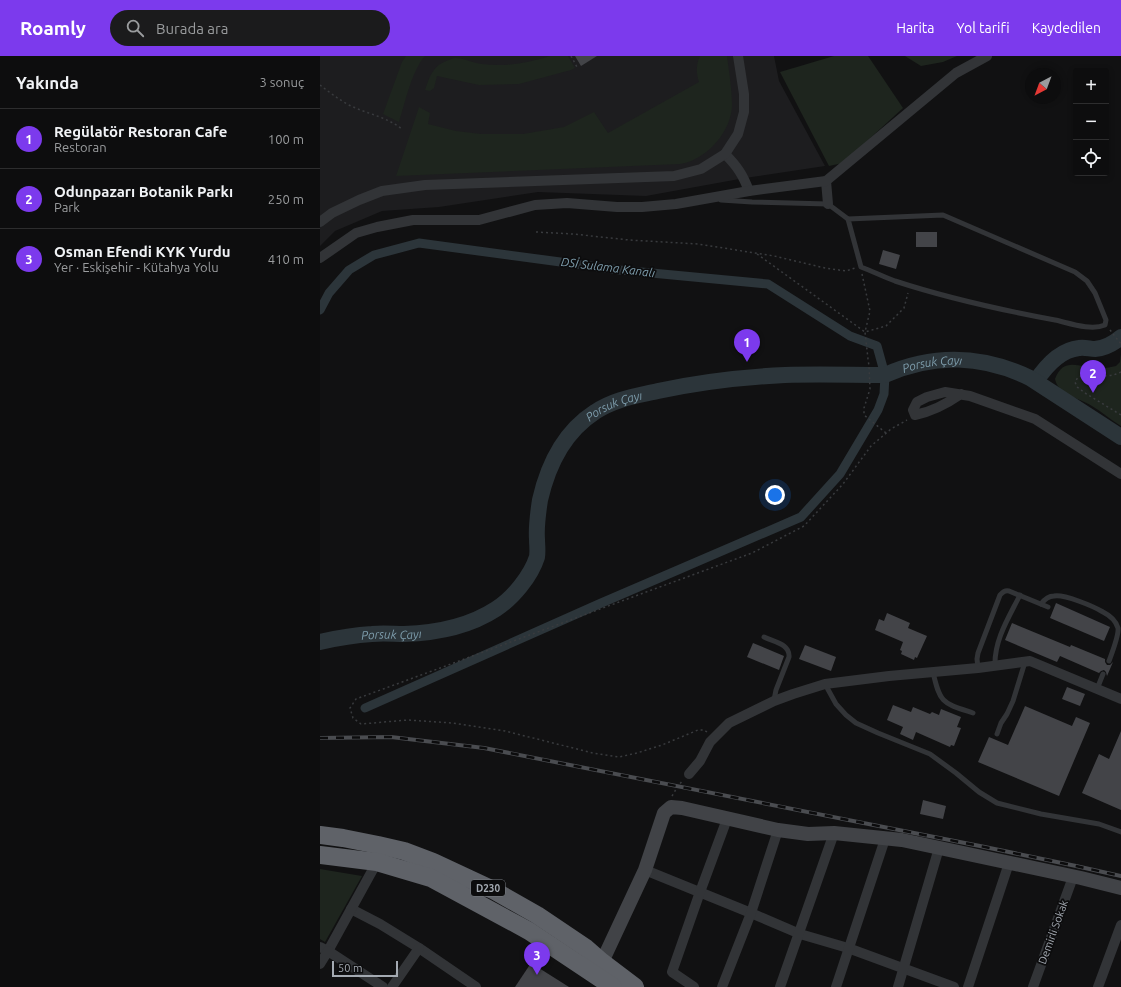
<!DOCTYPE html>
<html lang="tr">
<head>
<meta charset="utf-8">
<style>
	:root { --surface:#0d0d0e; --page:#1b1b1c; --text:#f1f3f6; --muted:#9a9c9e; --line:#2d2d2e; --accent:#7c3aed }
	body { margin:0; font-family:Ubuntu,sans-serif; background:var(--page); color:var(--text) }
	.controls { position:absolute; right:12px; top:12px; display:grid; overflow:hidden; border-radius:4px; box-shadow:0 2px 6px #0003 }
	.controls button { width:36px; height:36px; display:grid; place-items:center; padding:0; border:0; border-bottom:1px solid var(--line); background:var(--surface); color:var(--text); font:20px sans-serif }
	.compass { position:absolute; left:705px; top:12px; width:36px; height:36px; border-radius:50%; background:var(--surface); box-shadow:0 2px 6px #0003; rotate:221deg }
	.scale { position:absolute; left:12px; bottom:10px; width:66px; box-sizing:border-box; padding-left:4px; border:2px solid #a4aab2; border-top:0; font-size:11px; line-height:14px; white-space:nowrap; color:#a4aab2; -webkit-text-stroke:3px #0c0c0d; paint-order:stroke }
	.you { position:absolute; left:455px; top:439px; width:14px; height:14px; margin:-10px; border:3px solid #fff; border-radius:50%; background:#1a73e8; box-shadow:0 0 0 6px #1a73e833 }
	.badge { display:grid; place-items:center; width:26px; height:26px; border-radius:50%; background:var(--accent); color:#fff; font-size:13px; font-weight:700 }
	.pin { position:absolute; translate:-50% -33px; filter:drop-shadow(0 1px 2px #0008) }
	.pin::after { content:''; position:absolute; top:21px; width:14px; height:12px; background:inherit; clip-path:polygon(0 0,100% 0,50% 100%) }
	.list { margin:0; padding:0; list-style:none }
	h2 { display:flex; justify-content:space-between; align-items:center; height:52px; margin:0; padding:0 16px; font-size:17px }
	h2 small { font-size:13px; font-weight:400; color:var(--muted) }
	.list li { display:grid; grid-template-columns:26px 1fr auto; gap:12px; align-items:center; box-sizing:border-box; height:60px; padding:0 16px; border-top:1px solid var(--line) }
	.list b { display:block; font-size:15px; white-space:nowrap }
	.list p { margin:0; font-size:13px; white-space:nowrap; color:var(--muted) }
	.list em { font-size:13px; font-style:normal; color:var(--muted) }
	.icon { flex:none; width:22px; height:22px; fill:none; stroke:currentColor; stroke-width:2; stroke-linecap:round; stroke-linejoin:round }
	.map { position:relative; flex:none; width:801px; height:931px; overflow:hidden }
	header { display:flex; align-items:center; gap:24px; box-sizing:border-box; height:56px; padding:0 20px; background:var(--accent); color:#fff }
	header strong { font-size:19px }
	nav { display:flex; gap:22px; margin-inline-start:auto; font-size:14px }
	.search { width:280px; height:36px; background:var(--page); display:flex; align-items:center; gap:10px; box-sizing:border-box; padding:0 14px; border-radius:22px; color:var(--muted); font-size:15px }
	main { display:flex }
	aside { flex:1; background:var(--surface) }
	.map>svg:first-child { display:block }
	.built { fill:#1d1d1f }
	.green { fill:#1e251e }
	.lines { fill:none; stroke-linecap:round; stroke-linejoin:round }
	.canal { stroke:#2c353a; stroke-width:9 }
	.river { stroke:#2c353a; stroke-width:16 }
	.building { fill:#434448 }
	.path { stroke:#393b3e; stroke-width:1.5; stroke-dasharray:2 3; stroke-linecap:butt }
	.lane { stroke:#323437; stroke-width:5 }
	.street { stroke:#323437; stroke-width:10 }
	.secondary { stroke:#414347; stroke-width:14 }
	.highway { stroke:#5f6268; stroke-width:18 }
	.rail-casing { stroke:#4a4c50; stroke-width:4 }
	.rail { stroke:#0c0c0d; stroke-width:2.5; stroke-dasharray:8; stroke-linecap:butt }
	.labels { text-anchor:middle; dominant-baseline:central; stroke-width:3.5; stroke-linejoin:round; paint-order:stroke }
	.shield { fill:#0c0c0d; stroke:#767b80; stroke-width:1 }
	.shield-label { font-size:10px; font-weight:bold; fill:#a4aab2 }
	.street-label { font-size:11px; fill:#a4aab2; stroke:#0c0c0d }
	.water-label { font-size:12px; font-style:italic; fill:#7d9cab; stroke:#0c0c0d }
</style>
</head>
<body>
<header>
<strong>Roamly</strong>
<div class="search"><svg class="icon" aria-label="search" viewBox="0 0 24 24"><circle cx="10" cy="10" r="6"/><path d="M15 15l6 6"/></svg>Burada ara</div>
<nav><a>Harita</a><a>Yol tarifi</a><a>Kaydedilen</a></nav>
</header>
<main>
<aside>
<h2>Yakında<small>3 sonuç</small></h2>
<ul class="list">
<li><span class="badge">1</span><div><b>Regülatör Restoran Cafe</b><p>Restoran</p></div><em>100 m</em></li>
<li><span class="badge">2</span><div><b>Odunpazarı Botanik Parkı</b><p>Park</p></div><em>250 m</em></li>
<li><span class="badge">3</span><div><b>Osman Efendi KYK Yurdu</b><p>Yer · Eskişehir - Kütahya Yolu</p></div><em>410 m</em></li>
</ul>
</aside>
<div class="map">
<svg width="801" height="931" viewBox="0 0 801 931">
	<rect width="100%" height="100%" fill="#111112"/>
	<!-- built -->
	<path class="built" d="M0,0H454L459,25L505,110L425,122L326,140L218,136L119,151L62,155L15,175L0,190Z"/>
	<!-- green -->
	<g class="green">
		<path d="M86,0H105C92,14 85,47 79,66L63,58L82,6Z"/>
		<path d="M230,0H248L255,12L251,14L199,28L159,29L117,20L114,32L110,35L105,34C110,20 113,9 129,4C131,3 133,2 135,2C144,2 153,7 162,8C185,11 209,7 230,0Z"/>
		<path d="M380,0H407C409,16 412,33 412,50C411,72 394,94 375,103C370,106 365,107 360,108L76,120L99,51L110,57L108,68L136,75L161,78H203L244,71L274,56L288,77L379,26C376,17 376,8 380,0Z"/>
		<path d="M514,0H548L583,52L523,107L509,110L460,16Z"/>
		<path d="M585,0H637L623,6L601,10Z"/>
		<path d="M801,298V370C791,364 782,356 772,350C760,342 738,339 735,323C744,300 759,312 778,312C784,313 790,311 796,310L800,306Z"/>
		<path d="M0,813L42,820L5,886L0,883Z"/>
	</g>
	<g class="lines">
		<!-- canal -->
		<path class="canal" d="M0,254L9,237L29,214L54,199L99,187L300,214L448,228L530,280L557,290L565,319L564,338L558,354L520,418L481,461L279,548L45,652"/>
		<!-- river -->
		<g class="river">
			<path d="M716,325C726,310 740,294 759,292C765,291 770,293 775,293C785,292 794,287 801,281"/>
			<path id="s1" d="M0,586C17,582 35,579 52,578C63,577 74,578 84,578C115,577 150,570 176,553C193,542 211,520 217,501C218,495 217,489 217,483C216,470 218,457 220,444C228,409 244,376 275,356C294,343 316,340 338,335C380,326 423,321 465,319C498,318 531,319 565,319C615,297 662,299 710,322L801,381"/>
		</g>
	</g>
	<!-- building -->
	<g class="building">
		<path d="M255,0H277L261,10Z"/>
		<rect x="596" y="176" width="21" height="15"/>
		<path d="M563,194L580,199L576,213L559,208Z"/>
		<path d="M736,547L790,571L784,585L730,562Z"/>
		<path d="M567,557L590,567L588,572L607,580L597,602L595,601L594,604L581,598L582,595L580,594L583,586L555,574L559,563L564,565Z"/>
		<path d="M692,567L750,591L751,589L785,603V606L787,609H790L793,606L787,620L786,616L784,614L781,615L779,617L740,600L737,606L685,584Z"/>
		<path d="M433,587L464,600L459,614L427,601Z"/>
		<path d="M485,589L516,601L511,615L479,603Z"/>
		<path d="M747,631L765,638L760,650L742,643Z"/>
		<path d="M573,649L591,656L593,651L610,658L612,656L619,659L621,653L641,661L637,671L641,672L634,690L631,689L630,691L596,676L593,684L580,678L583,671L567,664Z"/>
		<path d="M705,650L752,670L756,661L770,667L739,740L658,706L669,681L688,689Z"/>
		<path d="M801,675V754L762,737L779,698L789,703Z"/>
		<path d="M603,744L626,750L623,763L600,758Z"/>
		<path d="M211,907L249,931H195Z"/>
	</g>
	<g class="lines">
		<!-- path -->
		<g class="path">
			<path d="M251,0L257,11"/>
			<path d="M0,29C9,36 18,43 29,49C47,58 68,61 83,74"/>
			<path d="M216,176L253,178L309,184L378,188L454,200L505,212L526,215L535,212"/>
			<path d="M437,198L545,276L566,270L584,252L588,237"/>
			<path d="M542,218L550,255L545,276L548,303L549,310L550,333L544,352V359L566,377"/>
			<path d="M790,274L801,288"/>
			<path d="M801,316C786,324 774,316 758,321L755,326L757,331L765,337L801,359"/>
			<path d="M387,676L384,674H378L342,689L317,697L299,701L273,697L185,675L132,667L88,664L41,668L33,662L30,652L36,643L432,497L484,470L523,428L551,390L571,373L587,364"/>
			<path d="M352,740L358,730L363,724"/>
		</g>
		<!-- lane -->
		<g class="lane">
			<path d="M401,144L432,146L508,148L528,163"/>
			<path d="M623,159L755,216L767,225L775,237L786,264L785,269C771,275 749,267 735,264C681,254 627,242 575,225C564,221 552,215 541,211L528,163Z"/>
			<path d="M721,548C724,544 728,540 734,540C744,538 773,550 783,556C789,559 796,565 798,572C799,579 792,597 789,605"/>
			<path d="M444,581C454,586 470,588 469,601L456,634L454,644"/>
			<path d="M675,610C674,584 689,561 700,539"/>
			<path d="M658,612L657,603L658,597L680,539C683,536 685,534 689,535L728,551"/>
			<path d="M613,616C620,648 623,647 653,657"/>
			<path d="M505,628L516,648L526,659L536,667L558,677L610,698L636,717L659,736L677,747L721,758L779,768L801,776"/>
			<path d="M777,633L783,618"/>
			<path d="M677,678L681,667L687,658L693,645L705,606"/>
		</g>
		<!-- street -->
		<g class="street">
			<path d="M405,98C417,110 423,119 429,135"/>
			<path d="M506,125L508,148"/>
			<path d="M0,166L12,157L39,144L62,135L105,129L354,120L381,113L405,98L418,78L424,56V38L418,0"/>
			<path d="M0,202L36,177L57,171L93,164H159L215,149L247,147L297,151H322L356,148L429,135L506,125L636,17L667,0"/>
			<path d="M641,338C628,347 611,356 595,359L593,354L597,346L607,341L625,336L650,340L715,363L801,418"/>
			<path d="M369,718L380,705L390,686L409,667L454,645L473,638L505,628L569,620L658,612L710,605L801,643"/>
			<path d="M325,814L431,857L480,878L528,892L634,931"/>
			<path d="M31,853L60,868L99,892L156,931"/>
			<path d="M0,891L8,895L57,806"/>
			<path d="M0,908L8,895L63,931"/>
			<path d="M72,931L99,892"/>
			<path d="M374,931L352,916L380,836L407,763"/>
			<path d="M402,931L431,857L458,774"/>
			<path d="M460,931L514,777"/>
			<path d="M516,931L565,783"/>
			<path d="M578,931L619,792"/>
			<path d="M648,931L689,807"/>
			<path d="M713,931L753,821"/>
			<path d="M778,931L801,869"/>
		</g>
		<!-- secondary -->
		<path class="secondary" d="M282,906L325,814L344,757L351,751L362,752L458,774L488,778L514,777L582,784L761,822L801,832"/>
		<!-- highway -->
		<g class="highway">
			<path d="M0,779L23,782L58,789L84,795L113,806L173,834L217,859L266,892L282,906L315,931"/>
			<path d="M0,799L57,806L111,822L209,875L293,931"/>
		</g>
		<defs>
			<path id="rail" d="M0,682L71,681L164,692L660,790L756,810L801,820"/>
		</defs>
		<!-- rail casing -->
		<use href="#rail" class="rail-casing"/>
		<!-- rail -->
		<use href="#rail" class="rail"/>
	</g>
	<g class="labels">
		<!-- shield labels -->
		<rect class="shield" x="151" y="824" width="34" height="16" rx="3"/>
		<g class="shield-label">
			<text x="168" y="832">D230</text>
		</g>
		<!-- street labels -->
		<g class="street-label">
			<text transform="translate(733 876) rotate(-70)">Demirli Sokak</text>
		</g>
		<!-- water labels -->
		<g class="water-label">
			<text transform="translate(288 211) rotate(7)">DSİ Sulama Kanalı</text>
			<text stroke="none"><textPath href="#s1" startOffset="756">Porsuk Çayı</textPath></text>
			<text stroke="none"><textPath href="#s1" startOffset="432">Porsuk Çayı</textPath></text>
			<text stroke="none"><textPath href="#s1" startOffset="72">Porsuk Çayı</textPath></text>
		</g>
	</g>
</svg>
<div class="controls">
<button>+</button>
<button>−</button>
<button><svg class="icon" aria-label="locate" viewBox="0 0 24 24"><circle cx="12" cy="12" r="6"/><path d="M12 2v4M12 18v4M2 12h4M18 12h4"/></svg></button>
</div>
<svg class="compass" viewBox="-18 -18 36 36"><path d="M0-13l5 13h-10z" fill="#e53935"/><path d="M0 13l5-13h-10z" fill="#9a9c9e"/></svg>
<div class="scale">50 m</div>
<div class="you"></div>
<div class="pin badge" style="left:427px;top:306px">1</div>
<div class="pin badge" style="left:773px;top:337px">2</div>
<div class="pin badge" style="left:217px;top:919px">3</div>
</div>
</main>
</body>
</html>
